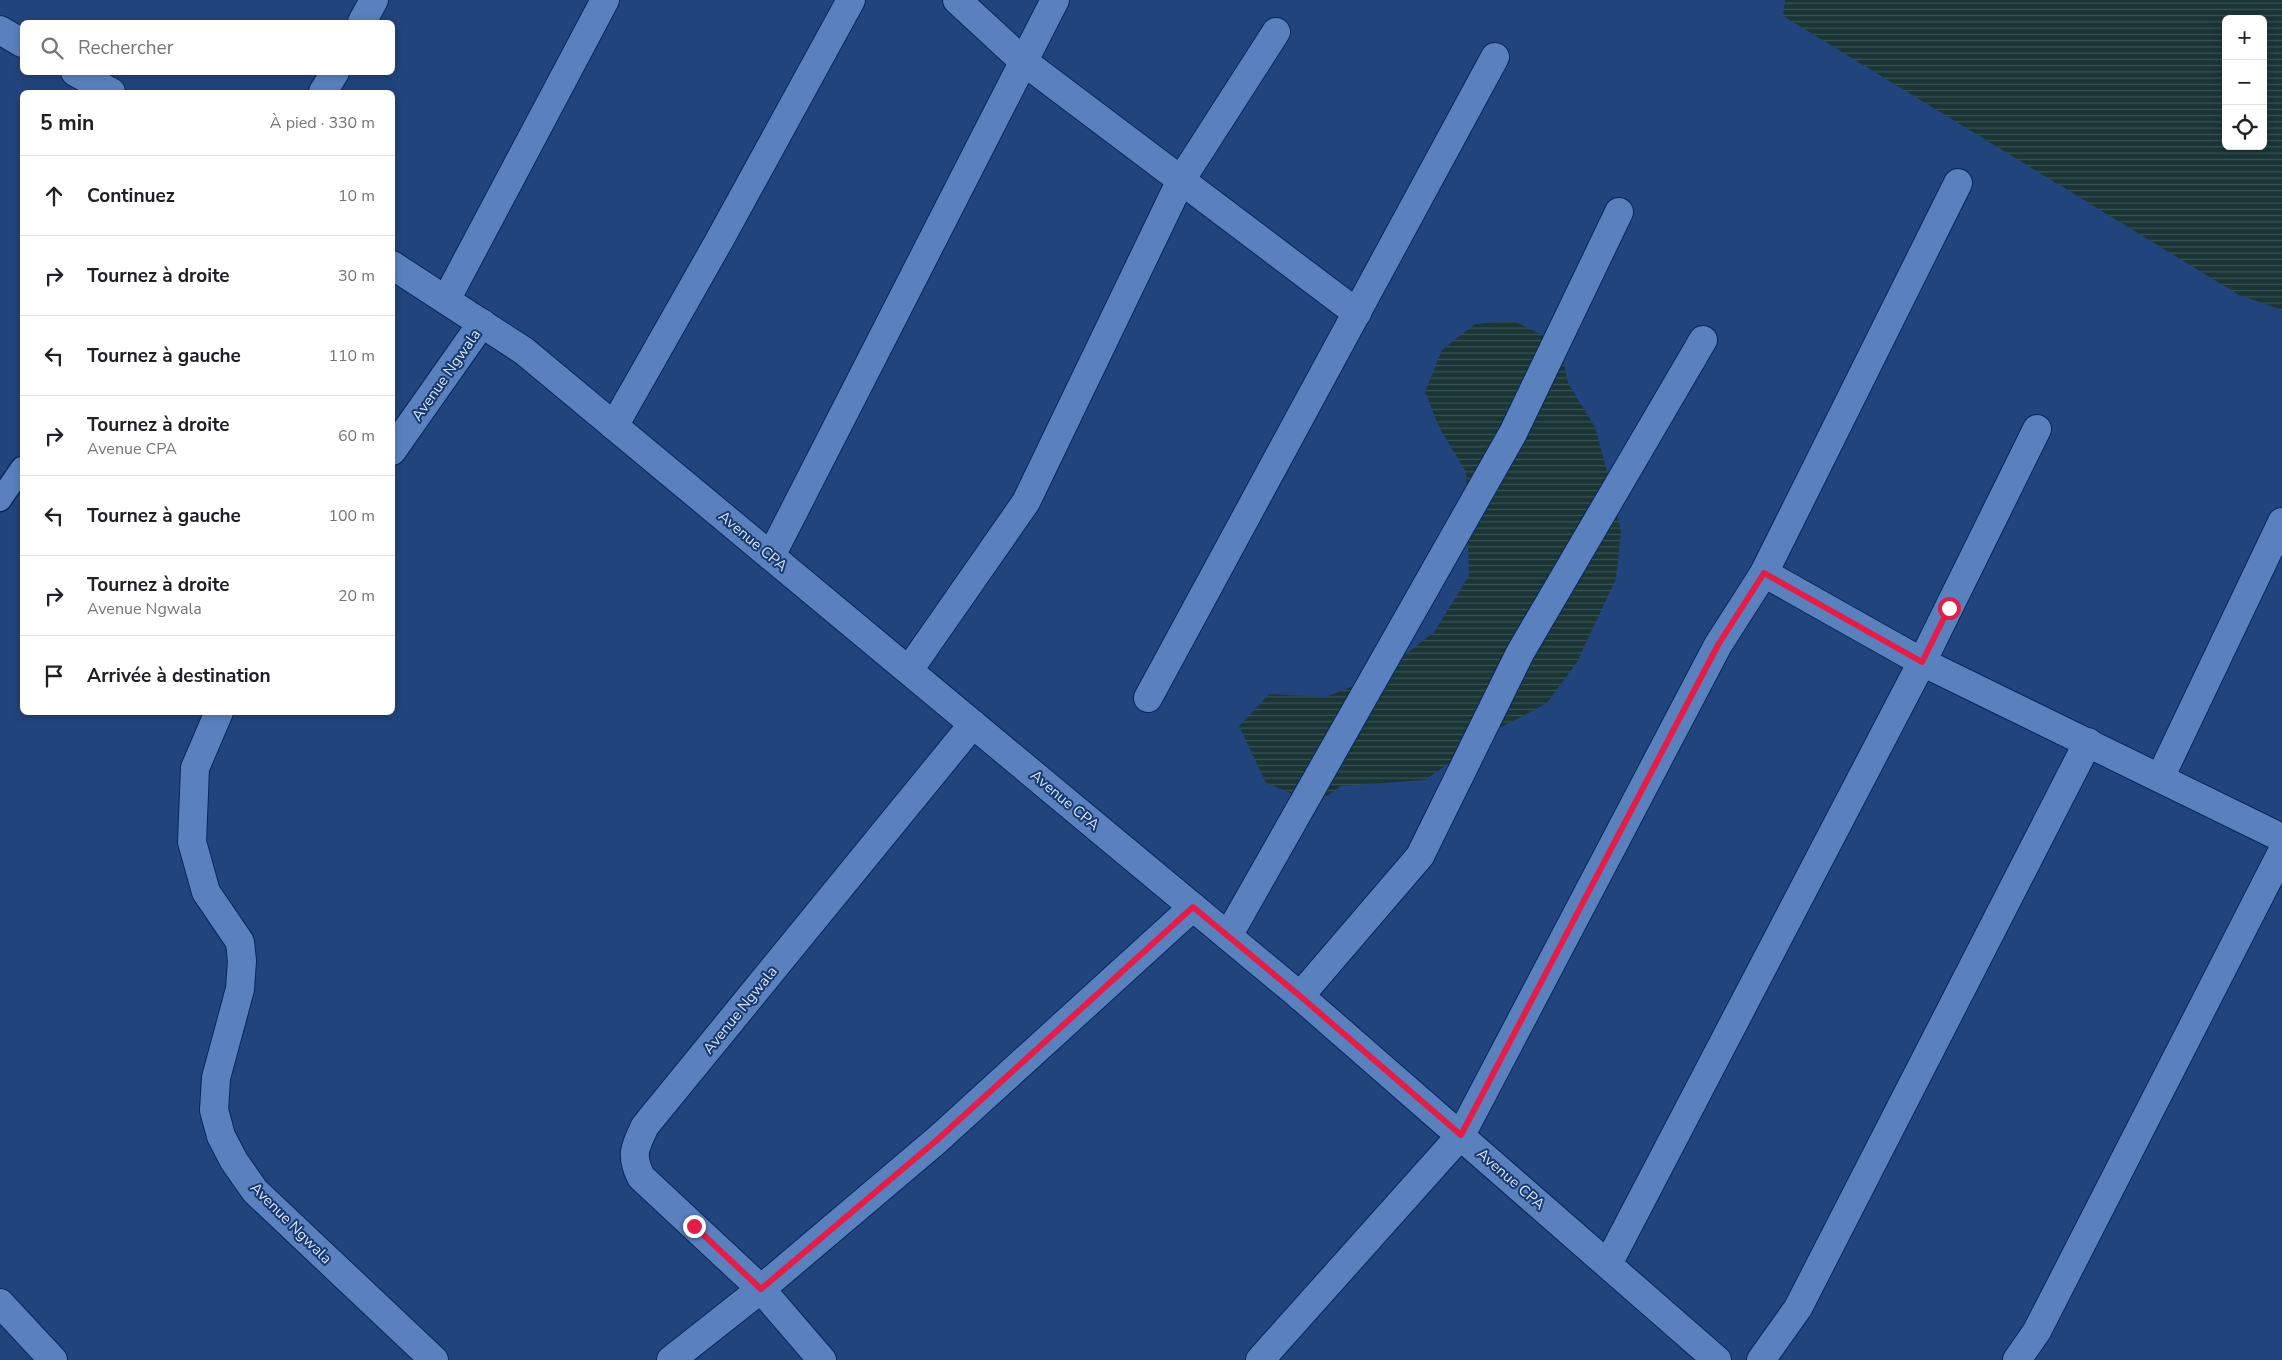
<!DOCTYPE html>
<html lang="fr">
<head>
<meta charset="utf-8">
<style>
	:root { --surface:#fff; --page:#f6f6f6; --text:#202124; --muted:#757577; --line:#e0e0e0 }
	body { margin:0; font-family:"Nunito Sans",sans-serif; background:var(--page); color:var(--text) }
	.controls { position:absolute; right:15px; top:15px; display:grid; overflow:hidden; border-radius:8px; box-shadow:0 2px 8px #0003 }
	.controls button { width:45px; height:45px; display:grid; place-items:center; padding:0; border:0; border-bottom:1px solid var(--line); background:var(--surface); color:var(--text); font:25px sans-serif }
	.stop { position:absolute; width:15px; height:15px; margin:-11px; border:4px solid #e11d48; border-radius:50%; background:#fff }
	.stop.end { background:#e11d48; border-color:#fff; box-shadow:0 1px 5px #0008 }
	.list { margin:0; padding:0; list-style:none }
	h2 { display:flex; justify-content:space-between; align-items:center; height:65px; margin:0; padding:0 20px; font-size:21px }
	h2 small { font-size:16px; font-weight:400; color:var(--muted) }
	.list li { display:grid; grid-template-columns:32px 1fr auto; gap:15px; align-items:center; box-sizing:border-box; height:80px; padding:0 20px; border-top:1px solid var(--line) }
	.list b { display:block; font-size:19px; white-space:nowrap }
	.list p { margin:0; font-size:16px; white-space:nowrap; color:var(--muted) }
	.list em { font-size:16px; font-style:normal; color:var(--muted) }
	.icon { flex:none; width:28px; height:28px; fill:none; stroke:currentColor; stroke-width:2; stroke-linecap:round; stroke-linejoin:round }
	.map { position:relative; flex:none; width:2282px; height:1360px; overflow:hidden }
	.search { position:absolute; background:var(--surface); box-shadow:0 2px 8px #0003; left:20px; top:20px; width:375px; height:55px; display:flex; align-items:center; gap:12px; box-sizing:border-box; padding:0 18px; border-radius:8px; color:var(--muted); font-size:19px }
	.panel { position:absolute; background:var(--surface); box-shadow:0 2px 8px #0003; left:20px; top:90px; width:375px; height:625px; border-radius:8px }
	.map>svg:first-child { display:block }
	.water { fill:url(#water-rules); fill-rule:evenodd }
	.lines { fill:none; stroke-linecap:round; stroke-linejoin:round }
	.service-casing { stroke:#05295e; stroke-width:25 }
	.minor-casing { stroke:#05295e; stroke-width:30 }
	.service { stroke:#5a81be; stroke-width:22 }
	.minor { stroke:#5a81be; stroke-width:28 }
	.route { stroke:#e11d48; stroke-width:6 }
	.labels { text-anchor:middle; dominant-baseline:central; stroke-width:4; stroke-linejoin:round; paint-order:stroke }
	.street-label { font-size:15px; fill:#d8e5fa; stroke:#163970 }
</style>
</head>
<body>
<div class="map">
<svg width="2282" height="1360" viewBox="0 0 2282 1360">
	<defs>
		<pattern id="water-rules" width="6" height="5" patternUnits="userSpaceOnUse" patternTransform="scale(1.25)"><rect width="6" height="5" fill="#1a3536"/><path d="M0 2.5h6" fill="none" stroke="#3b5254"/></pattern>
	</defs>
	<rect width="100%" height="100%" fill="#21447d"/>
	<!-- water -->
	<g class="water">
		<path d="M1785,0H2282V310L2239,295L1783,16ZM2226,19H2263V146H2226Z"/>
		<path d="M1514,321L1544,336L1562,353L1568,383L1595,427L1609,478L1621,531L1616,579L1577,662L1547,703L1496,730L1425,780L1341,786L1317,804L1266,783L1239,726L1269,694L1326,697L1377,676L1434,632L1469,576L1466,472L1439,427L1425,392L1442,350L1475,324Z"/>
	</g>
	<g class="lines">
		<defs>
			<path id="service" d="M0,500L22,468"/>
			<g id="minor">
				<path d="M957,0L1023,61L1357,313"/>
				<path d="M362,22L374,0"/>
				<path d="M0,30L22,43"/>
				<path d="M75,72L111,92"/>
				<path d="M323,92L335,72"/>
				<path d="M392,265L524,351L1300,996L1717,1360"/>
				<path d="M446,300L605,0"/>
				<path d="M614,426L719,241L851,0"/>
				<path d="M392,451L482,323"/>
				<path d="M771,556L1055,0"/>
				<path d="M1764,573L1958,183"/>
				<path d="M909,670L1026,502L1181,180L1276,32"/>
				<path d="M1148,698L1495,57"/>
				<path d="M219,712L195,768L192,842L206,892L240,942L242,961L240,989L216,1078L214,1110L221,1136L234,1161L255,1191L434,1360"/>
				<path d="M2160,778L2282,522"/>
				<path d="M1228,936L1513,433L1619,212"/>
				<path d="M1300,996L1420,856L1520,653L1703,340"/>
				<path d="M1608,1264L1922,662L2037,429"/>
				<path d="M0,1303L53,1360"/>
				<path d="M671,1360L761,1289L937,1140L1193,907"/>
				<path d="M822,1360L761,1289L641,1177C630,1155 635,1147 645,1126L973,724"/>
				<path d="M1260,1360L1461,1135L1718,645L1764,573L1922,662L2282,838"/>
				<path d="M1761,1360L1798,1308L2088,742"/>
				<path d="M2017,1360L2037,1331L2282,852"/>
			</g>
		</defs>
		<!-- service casing -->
		<use href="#service" class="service-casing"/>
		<!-- minor casing -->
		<use href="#minor" class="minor-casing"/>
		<!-- service -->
		<use href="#service" class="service"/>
		<!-- minor -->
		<use href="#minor" class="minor"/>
	</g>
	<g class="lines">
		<!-- route -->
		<path class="route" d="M694,1226L761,1289L937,1140L1193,907L1300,996L1461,1135L1718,645L1764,573L1922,662L1949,608"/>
	</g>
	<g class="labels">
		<!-- street labels -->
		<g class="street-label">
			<text transform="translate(446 375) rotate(-55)">Avenue Ngwala</text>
			<text transform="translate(753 541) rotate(40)">Avenue CPA</text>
			<text transform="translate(1065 800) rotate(40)">Avenue CPA</text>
			<text transform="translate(740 1010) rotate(-51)">Avenue Ngwala</text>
			<text transform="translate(1511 1179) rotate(41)">Avenue CPA</text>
			<text transform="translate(291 1223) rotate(45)">Avenue Ngwala</text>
		</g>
	</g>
</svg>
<div class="controls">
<button>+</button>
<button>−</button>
<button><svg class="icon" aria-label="locate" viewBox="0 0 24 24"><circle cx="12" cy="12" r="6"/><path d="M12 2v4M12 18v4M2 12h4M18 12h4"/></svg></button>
</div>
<div class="stop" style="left:1949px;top:608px"></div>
<div class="stop end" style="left:694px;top:1226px"></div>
<div class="search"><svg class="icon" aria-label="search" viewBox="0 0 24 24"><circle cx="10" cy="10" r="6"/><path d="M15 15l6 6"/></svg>Rechercher</div>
<section class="panel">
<h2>5 min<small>À pied · 330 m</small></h2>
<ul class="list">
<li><svg class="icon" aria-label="ahead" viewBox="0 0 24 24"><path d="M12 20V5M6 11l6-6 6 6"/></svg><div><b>Continuez</b></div><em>10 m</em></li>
<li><svg class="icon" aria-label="right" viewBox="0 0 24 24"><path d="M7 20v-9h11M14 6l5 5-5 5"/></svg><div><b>Tournez à droite</b></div><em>30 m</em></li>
<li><svg class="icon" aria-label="left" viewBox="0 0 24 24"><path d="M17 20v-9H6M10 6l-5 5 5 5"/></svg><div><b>Tournez à gauche</b></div><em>110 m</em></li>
<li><svg class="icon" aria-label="right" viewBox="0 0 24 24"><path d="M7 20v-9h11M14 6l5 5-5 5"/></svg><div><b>Tournez à droite</b><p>Avenue CPA</p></div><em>60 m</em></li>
<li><svg class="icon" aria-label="left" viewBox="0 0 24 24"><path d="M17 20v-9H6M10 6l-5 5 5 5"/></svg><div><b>Tournez à gauche</b></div><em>100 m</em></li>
<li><svg class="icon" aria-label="right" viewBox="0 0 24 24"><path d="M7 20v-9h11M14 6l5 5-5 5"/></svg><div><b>Tournez à droite</b><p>Avenue Ngwala</p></div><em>20 m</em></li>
<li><svg class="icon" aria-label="arrive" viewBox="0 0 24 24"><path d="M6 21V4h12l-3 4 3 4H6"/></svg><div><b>Arrivée à destination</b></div></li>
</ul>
</section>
</div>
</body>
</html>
